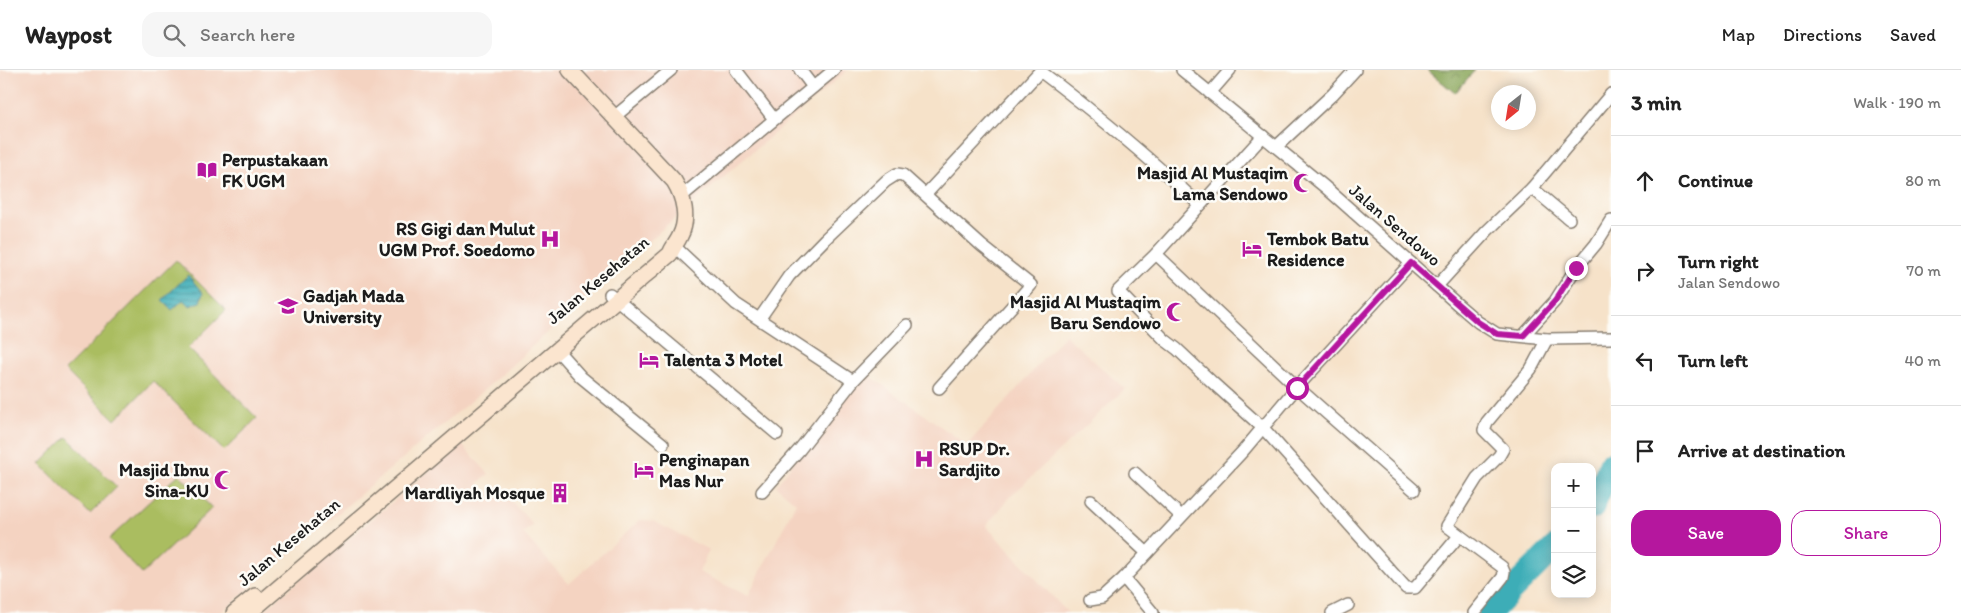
<!DOCTYPE html>
<html lang="en">
<head>
<meta charset="utf-8">
<style>
	:root { --surface:#fff; --page:#f6f6f6; --text:#222; --muted:#767676; --line:#e0e0e0; --accent:#b5179e }
	body { margin:0; font-family:Itim,sans-serif; background:var(--page); color:var(--text) }
	.controls { position:absolute; right:15px; bottom:15px; display:grid; overflow:hidden; border-radius:10px; box-shadow:0 2px 12px #0003 }
	.controls button { width:45px; height:45px; display:grid; place-items:center; padding:0; border:0; border-bottom:1px solid var(--line); background:var(--surface); color:var(--text); font:25px sans-serif }
	.compass { position:absolute; left:1491px; top:15px; width:45px; height:45px; border-radius:50%; background:var(--surface); box-shadow:0 2px 12px #0003; rotate:210deg }
	.stop { position:absolute; width:15px; height:15px; margin:-11px; border:4px solid #b5179e; border-radius:50%; background:#fff }
	.stop.end { background:#b5179e; border-color:#fff; box-shadow:0 1px 5px #0008 }
	.list { margin:0; padding:0; list-style:none }
	h2 { display:flex; justify-content:space-between; align-items:center; height:65px; margin:0; padding:0 20px; font-size:21px }
	h2 small { font-size:16px; font-weight:400; color:var(--muted) }
	.list li { display:grid; grid-template-columns:32px 1fr auto; gap:15px; align-items:center; box-sizing:border-box; height:90px; padding:0 20px; border-top:1px solid var(--line) }
	.list b { display:block; font-size:19px; white-space:nowrap }
	.list p { margin:0; font-size:16px; white-space:nowrap; color:var(--muted) }
	.list em { font-size:16px; font-style:normal; color:var(--muted) }
	.actions { display:flex; gap:10px; padding:15px 20px }
	.actions a { flex:1; padding:11px 0; border:1px solid var(--accent); border-radius:15px; text-align:center; font-size:18px; color:var(--accent) }
	.actions .main { background:var(--accent); color:#fff }
	.icon { flex:none; width:28px; height:28px; fill:none; stroke:currentColor; stroke-width:2; stroke-linecap:round; stroke-linejoin:round }
	.map { position:relative; flex:none; width:1611px; height:543px; overflow:hidden }
	header { display:flex; align-items:center; gap:30px; box-sizing:border-box; height:70px; padding:0 25px; background:var(--surface); border-bottom:1px solid var(--line) }
	header strong { font-size:24px }
	nav { display:flex; gap:28px; margin-inline-start:auto; font-size:18px }
	.search { width:350px; height:45px; background:var(--page); display:flex; align-items:center; gap:12px; box-sizing:border-box; padding:0 18px; border-radius:15px; color:var(--muted); font-size:19px }
	main { display:flex }
	aside { flex:1; background:var(--surface) }
	.map>svg:first-child { display:block }
	.built { fill:#f4d3c1 }
	.forest { fill:url(#forest-crowns); stroke:#526039 }
	.park { fill:#aabd60; stroke:#636c3e }
	.water { fill:url(#water-rules); stroke:#2c646a }
	.lines { fill:none; stroke-linecap:round; stroke-linejoin:round }
	.river { stroke:#3cadb7; stroke-width:24 }
	.street-casing { stroke:#897f72; stroke-width:14 }
	.secondary-casing { stroke:#897f72; stroke-width:18 }
	.street { stroke:#fff; stroke-width:11 }
	.secondary { stroke:#fbe5cf; stroke-width:15 }
	.route { stroke:#b5179e; stroke-width:6 }
	.labels { text-anchor:middle; dominant-baseline:central; stroke-width:5; stroke-linejoin:round; paint-order:stroke }
	.poi-label { font-size:18px; font-weight:bold; fill:#1c1c1c; stroke:#fdfcf7; text-anchor:start }
	.street-label { font-size:18px; fill:#1c1c1c; stroke:#fdfcf7 }
</style>
</head>
<body>
<header>
<strong>Waypost</strong>
<div class="search"><svg class="icon" aria-label="search" viewBox="0 0 24 24"><circle cx="10" cy="10" r="6"/><path d="M15 15l6 6"/></svg>Search here</div>
<nav><a>Map</a><a>Directions</a><a>Saved</a></nav>
</header>
<main>
<div class="map">
<svg width="1611" height="543" viewBox="0 0 1611 543">
	<defs>
		<pattern id="forest-crowns" width="20" height="18" patternUnits="userSpaceOnUse" patternTransform="scale(1.25)"><rect width="20" height="18" fill="#87a456"/><path d="M2 6a3 3 0 1 1 6 0M12 15a3 3 0 1 1 6 0" fill="none" stroke="#6e8546"/></pattern>
		<pattern id="water-rules" width="6" height="5" patternUnits="userSpaceOnUse" patternTransform="scale(1.25)"><rect width="6" height="5" fill="#3cadb7"/><path d="M0 2.5h6" fill="none" stroke="#328c94"/></pattern>
	</defs>
	<rect width="100%" height="100%" fill="#fdfcf7"/>
	<filter id="ink" filterUnits="userSpaceOnUse"><feTurbulence type="fractalNoise" baseFrequency=".02" numOctaves="2"/><feDisplacementMap in="SourceGraphic" scale="10" xChannelSelector="R" yChannelSelector="G"/><feConvolveMatrix kernelMatrix="1 2 1 2 8 2 1 2 1" color-interpolation-filters="sRGB"/></filter>
	<filter id="wash" filterUnits="userSpaceOnUse"><feTurbulence type="fractalNoise" baseFrequency=".0096" numOctaves="4" result="noise"/><feDisplacementMap in="SourceGraphic" scale="20" xChannelSelector="R" yChannelSelector="G"/><feGaussianBlur stdDeviation="1.12" result="paint"/><feColorMatrix in="noise" values="0 0 0 0 0 0 0 0 0 0 0 0 0 0 0 0 0 1.4 0 .05"/><feComposite in="paint" operator="in"/></filter>
	<g filter="url(#wash)">
		<rect width="100%" height="100%" fill="#f6e2c9"/>
		<!-- built -->
		<g class="built">
			<path d="M0,0H848L660,161L493,312L220,543H0Z"/>
			<path d="M1065,265L1125,319L1010,427L986,456L1068,543H261L461,374L489,404L478,413L487,424L498,416L533,455L523,463L569,514L640,450L653,451L709,480L699,502L748,526L796,433L776,416L851,315L867,304L967,375Z"/>
		</g>
		<!-- forest -->
		<path class="forest" d="M1427,0H1475L1455,23Z"/>
		<!-- park -->
		<g class="park">
			<path d="M176,190L226,240L188,278L257,348L224,381L153,311L115,350L65,300Z"/>
			<path d="M67,367L117,417L90,444L40,394Z"/>
			<path d="M179,404L212,438L142,504L109,469Z"/>
		</g>
		<!-- water -->
		<path class="water" d="M188,205L203,223L200,232L190,236L183,230L172,240L162,230Z"/>
		<g class="lines">
			<!-- river -->
			<g class="river">
				<path d="M1592,438L1611,393"/>
				<path d="M1489,543L1555,477"/>
			</g>
		</g>
	</g>
	<g filter="url(#ink)">
		<g class="lines">
			<defs>
				<g id="street">
					<path d="M736,0L774,49"/>
					<path d="M800,0L813,17"/>
					<path d="M1182,0L1325,117L1456,233L1478,252L1497,264L1547,269L1611,268"/>
					<path d="M1040,1C1096,43 1148,87 1200,135"/>
					<path d="M1210,23L1230,0"/>
					<path d="M614,47L671,0"/>
					<path d="M1263,66L1156,184L1118,221L1165,270L1177,279L1213,313L1263,358L1406,518H1415L1459,466"/>
					<path d="M1276,77L1333,24L1355,0"/>
					<path d="M1532,118L1569,149"/>
					<path d="M926,124L1041,0"/>
					<path d="M682,126L834,0"/>
					<path d="M673,175L736,234L853,311"/>
					<path d="M1156,184L1297,317L1414,420"/>
					<path d="M1437,216L1487,161L1532,118L1611,24"/>
					<path d="M610,224L777,364"/>
					<path d="M760,248L789,206L825,169L886,111L897,104L903,105L982,176L1031,215L939,318"/>
					<path d="M1523,266L1555,231L1576,198L1596,174L1611,150"/>
					<path d="M557,280L581,307L663,374"/>
					<path d="M1135,403L1181,446"/>
					<path d="M762,422L800,379L853,311L907,255"/>
					<path d="M1091,431L1147,483"/>
					<path d="M1124,508L1153,543"/>
					<path d="M1090,530L1102,528L1124,508L1243,381L1297,317L1411,193"/>
					<path d="M1332,543L1348,535"/>
					<path d="M1474,543L1503,507L1504,502L1502,497L1447,456L1477,408L1499,386L1503,379L1484,360L1487,352L1531,299L1547,269"/>
				</g>
				<g id="secondary">
					<path d="M234,543L255,526"/>
					<path d="M249,543L670,184C673,176 677,173 680,166C689,149 684,127 674,111L570,0"/>
				</g>
			</defs>
			<!-- street casing -->
			<use href="#street" class="street-casing"/>
			<!-- secondary casing -->
			<use href="#secondary" class="secondary-casing"/>
			<!-- street -->
			<use href="#street" class="street"/>
			<!-- secondary -->
			<use href="#secondary" class="secondary"/>
		</g>
	</g>
	<g class="lines" filter="url(#ink)">
		<!-- route -->
		<path class="route" d="M1297,318L1411,193L1478,252L1497,264L1523,266L1555,231L1576,198"/>
	</g>
	<!-- icons -->
	<defs>
		<symbol id="library-bare" viewBox="-9 -9 18 18"><path d="M-6-4Q-3-5.5-.7-3.5V5Q-3 3-6 4ZM6-4Q3-5.5 .7-3.5V5Q3 3 6 4Z" fill="#b5179e" stroke="#fdfcf7" stroke-width="2.5" paint-order="stroke"/></symbol>
		<symbol id="mosque-bare" viewBox="-9 -9 18 18"><path d="M3.5-4.9A6 6 0 1 0 3.5 4.9A5 5 0 1 1 3.5-4.9Z" fill="#b5179e" stroke="#fdfcf7" stroke-width="2.5" paint-order="stroke"/></symbol>
		<symbol id="hospital-bare" viewBox="-9 -9 18 18"><path d="M-5-5h3v3.5h4V-5h3V5h-3V1.5h-4V5h-3Z" fill="#b5179e" stroke="#fdfcf7" stroke-width="2.5" paint-order="stroke"/></symbol>
		<symbol id="hotel-bare" viewBox="-9 -9 18 18"><path d="M-6-4.5h1.5V1H6V5H4.5V3h-9V5H-6ZM-4 0a1.8 1.8 0 1 1 3.6 0ZM.5 0V-2.5h3Q6-2.5 6 0Z" fill="#b5179e" stroke="#fdfcf7" stroke-width="2.5" paint-order="stroke"/></symbol>
		<symbol id="university-bare" viewBox="-9 -9 18 18"><path d="M0-5L7-2L0 1L-7-2ZM-4 1L0 2.5L4 1V4Q0 6-4 4Z" fill="#b5179e" stroke="#fdfcf7" stroke-width="2.5" paint-order="stroke"/></symbol>
		<symbol id="building-bare" viewBox="-9 -9 18 18"><path d="M-4-6H4V6H1V3H-1V6H-4ZM-2.5-4.3h1.7v1.8h-1.7ZM.8-4.3h1.7v1.8H.8ZM-2.5-1h1.7V.8h-1.7ZM.8-1h1.7V.8H.8Z" fill="#b5179e" stroke="#fdfcf7" stroke-width="2.5" paint-order="stroke"/></symbol>
	</defs>
	<g fill-rule="evenodd">
		<use href="#library-bare" x="193" y="86" width="28" height="28"/>
		<use href="#mosque-bare" x="1289" y="99" width="28" height="28"/>
		<use href="#hospital-bare" x="536" y="155" width="28" height="28"/>
		<use href="#hotel-bare" x="1238" y="165" width="28" height="28"/>
		<use href="#university-bare" x="274" y="222" width="28" height="28"/>
		<use href="#mosque-bare" x="1162" y="228" width="28" height="28"/>
		<use href="#hotel-bare" x="635" y="276" width="28" height="28"/>
		<use href="#hospital-bare" x="910" y="375" width="28" height="28"/>
		<use href="#hotel-bare" x="630" y="386" width="28" height="28"/>
		<use href="#mosque-bare" x="210" y="396" width="28" height="28"/>
		<use href="#building-bare" x="546" y="409" width="28" height="28"/>
	</g>
	<g class="labels">
		<!-- poi labels -->
		<g class="poi-label">
			<text x="222" y="90">Perpustakaan<tspan x="222" dy="21">FK UGM</tspan></text>
			<text x="1288" y="103" text-anchor="end">Masjid Al Mustaqim<tspan x="1288" dy="21">Lama Sendowo</tspan></text>
			<text x="535" y="159" text-anchor="end">RS Gigi dan Mulut<tspan x="535" dy="21">UGM Prof. Soedomo</tspan></text>
			<text x="1267" y="169">Tembok Batu<tspan x="1267" dy="21">Residence</tspan></text>
			<text x="303" y="226">Gadjah Mada<tspan x="303" dy="21">University</tspan></text>
			<text x="1161" y="232" text-anchor="end">Masjid Al Mustaqim<tspan x="1161" dy="21">Baru Sendowo</tspan></text>
			<text x="664" y="290">Talenta 3 Motel</text>
			<text x="939" y="379">RSUP Dr.<tspan x="939" dy="21">Sardjito</tspan></text>
			<text x="659" y="390">Penginapan<tspan x="659" dy="21">Mas Nur</tspan></text>
			<text x="209" y="400" text-anchor="end">Masjid Ibnu<tspan x="209" dy="21">Sina-KU</tspan></text>
			<text x="545" y="423" text-anchor="end">Mardliyah Mosque</text>
		</g>
		<!-- street labels -->
		<g class="street-label">
			<text transform="translate(1395 155) rotate(41)">Jalan Sendowo</text>
			<text transform="translate(598 210) rotate(-40)">Jalan Kesehatan</text>
			<text transform="translate(289 472) rotate(-40)">Jalan Kesehatan</text>
		</g>
	</g>
</svg>
<div class="controls">
<button>+</button>
<button>−</button>
<button><svg class="icon" aria-label="layers" viewBox="0 0 24 24"><path d="M12 4l9 5-9 5-9-5zM3 14l9 5 9-5"/></svg></button>
</div>
<svg class="compass" viewBox="-18 -18 36 36"><path d="M0-13l5 13h-10z" fill="#e53935"/><path d="M0 13l5-13h-10z" fill="#767676"/></svg>
<div class="stop" style="left:1297px;top:318px"></div>
<div class="stop end" style="left:1576px;top:198px"></div>
</div>
<aside>
<h2>3 min<small>Walk · 190 m</small></h2>
<ul class="list">
<li><svg class="icon" aria-label="ahead" viewBox="0 0 24 24"><path d="M12 20V5M6 11l6-6 6 6"/></svg><div><b>Continue</b></div><em>80 m</em></li>
<li><svg class="icon" aria-label="right" viewBox="0 0 24 24"><path d="M7 20v-9h11M14 6l5 5-5 5"/></svg><div><b>Turn right</b><p>Jalan Sendowo</p></div><em>70 m</em></li>
<li><svg class="icon" aria-label="left" viewBox="0 0 24 24"><path d="M17 20v-9H6M10 6l-5 5 5 5"/></svg><div><b>Turn left</b></div><em>40 m</em></li>
<li><svg class="icon" aria-label="arrive" viewBox="0 0 24 24"><path d="M6 21V4h12l-3 4 3 4H6"/></svg><div><b>Arrive at destination</b></div></li>
</ul>
<div class="actions"><a class="main">Save</a><a>Share</a></div>
</aside>
</main>
</body>
</html>
